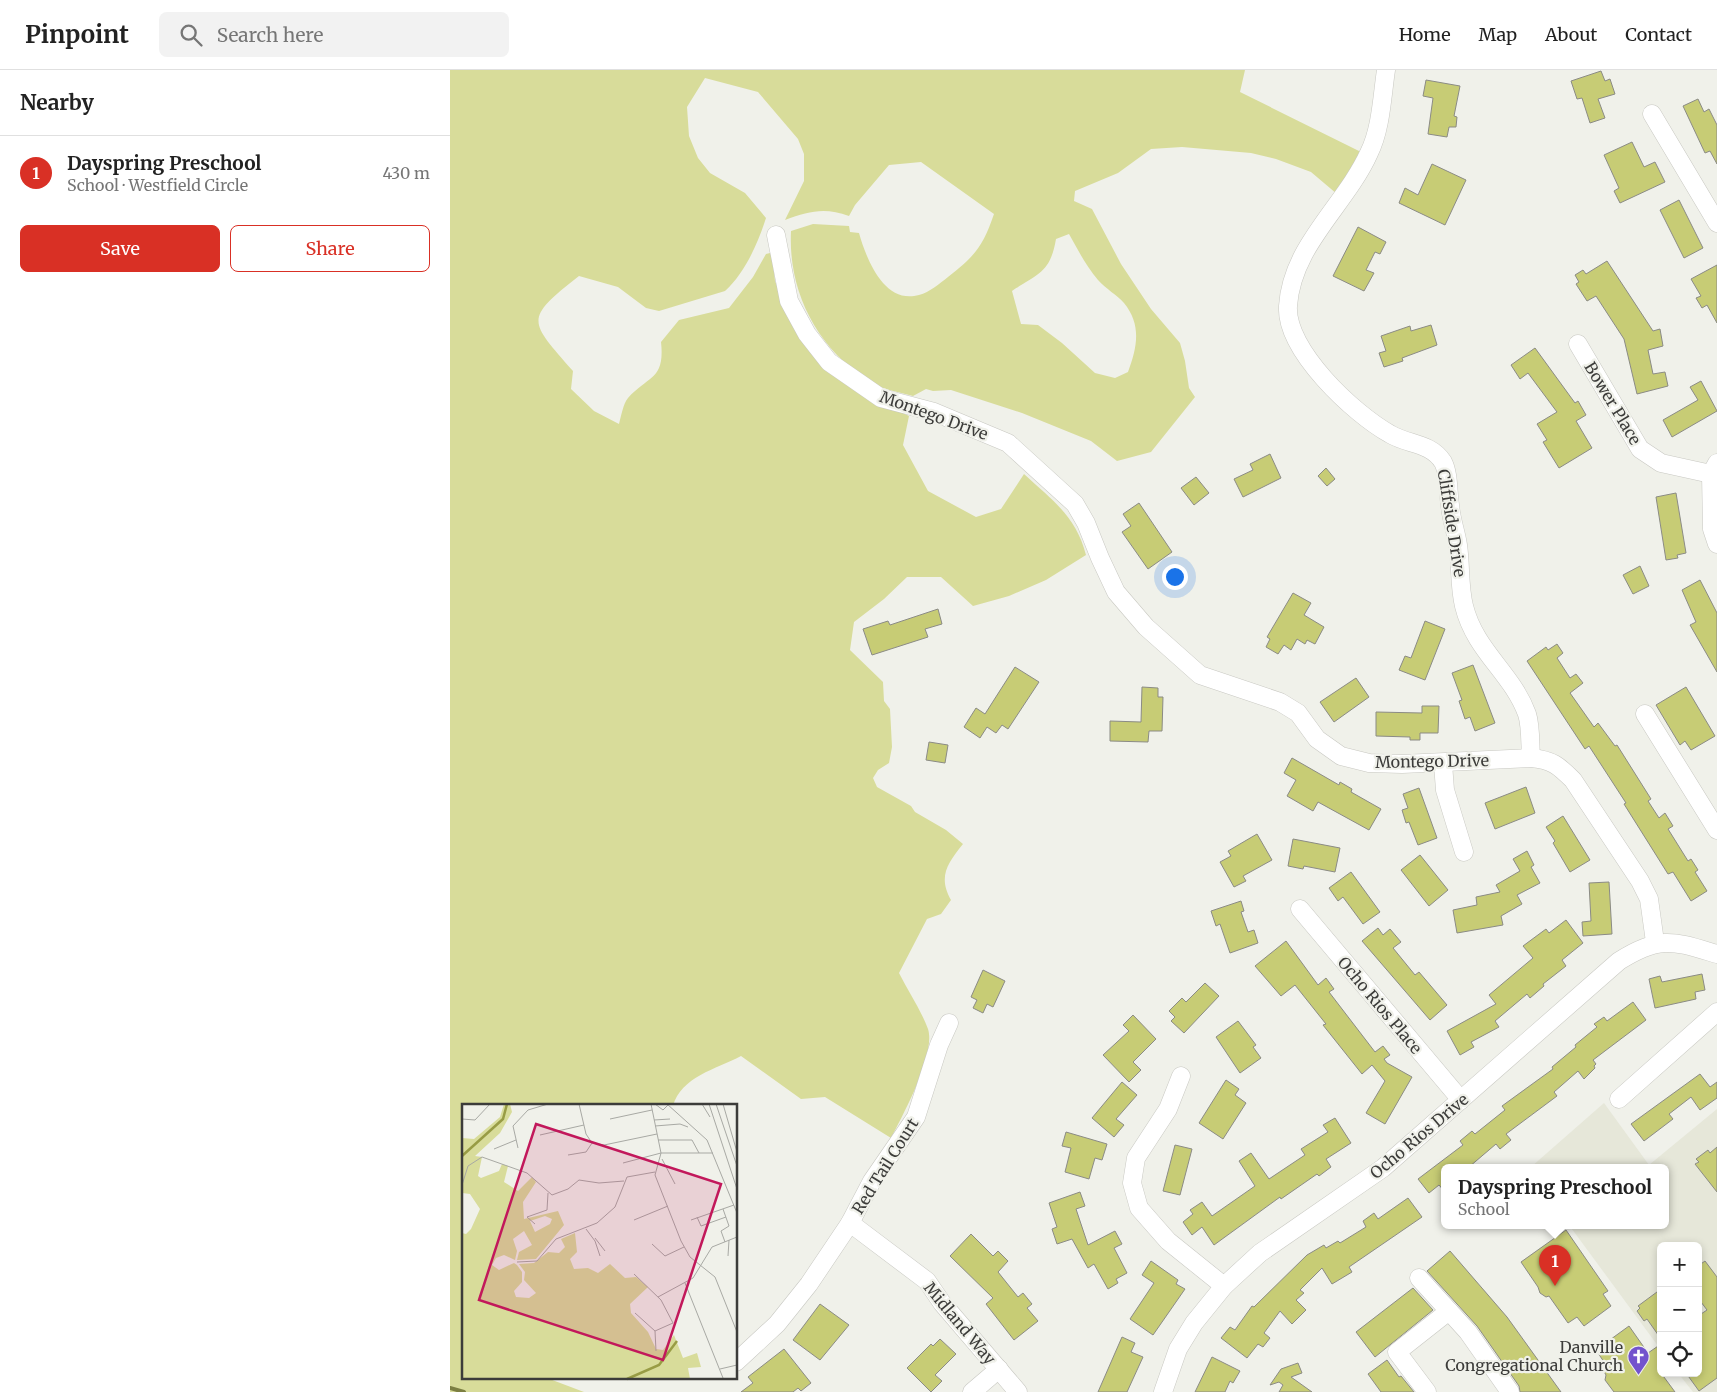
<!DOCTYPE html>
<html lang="en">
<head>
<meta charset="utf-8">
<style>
	:root { --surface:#fff; --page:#f2f2f2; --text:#222; --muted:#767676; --line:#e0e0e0; --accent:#d93025 }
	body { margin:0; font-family:Merriweather,serif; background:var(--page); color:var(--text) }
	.controls { position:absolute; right:15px; bottom:15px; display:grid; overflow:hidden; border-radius:8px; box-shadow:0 2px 8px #0003 }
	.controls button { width:45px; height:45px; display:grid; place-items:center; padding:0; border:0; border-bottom:1px solid var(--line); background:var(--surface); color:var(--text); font:25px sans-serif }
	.you { position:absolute; left:724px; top:506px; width:18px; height:18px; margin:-12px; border:4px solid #fff; border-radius:50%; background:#1a73e8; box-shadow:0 0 0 8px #1a73e833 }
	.badge { display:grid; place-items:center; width:32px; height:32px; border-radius:50%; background:var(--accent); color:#fff; font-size:16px; font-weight:700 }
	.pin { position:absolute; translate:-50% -41px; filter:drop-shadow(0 1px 2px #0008) }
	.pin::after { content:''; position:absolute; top:26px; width:18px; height:15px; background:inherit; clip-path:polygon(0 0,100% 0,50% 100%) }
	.popup { position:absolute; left:991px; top:1094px; width:228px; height:65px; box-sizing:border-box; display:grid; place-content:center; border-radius:8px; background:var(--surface); filter:drop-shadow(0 1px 4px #0005); font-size:16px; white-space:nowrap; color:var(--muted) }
	.popup b { font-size:19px; color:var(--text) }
	.popup::after { content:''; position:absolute; left:50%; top:100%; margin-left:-10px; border:10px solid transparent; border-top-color:var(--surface) }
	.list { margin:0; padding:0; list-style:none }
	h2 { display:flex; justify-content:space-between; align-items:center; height:65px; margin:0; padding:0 20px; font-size:21px }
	h2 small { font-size:16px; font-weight:400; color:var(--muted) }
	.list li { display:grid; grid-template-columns:32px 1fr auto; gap:15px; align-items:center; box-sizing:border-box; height:75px; padding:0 20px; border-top:1px solid var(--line) }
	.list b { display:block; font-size:19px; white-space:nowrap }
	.list p { margin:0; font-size:16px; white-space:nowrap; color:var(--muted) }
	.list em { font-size:16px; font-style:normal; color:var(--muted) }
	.actions { display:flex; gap:10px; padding:15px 20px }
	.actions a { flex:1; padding:11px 0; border:1px solid var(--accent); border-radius:8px; text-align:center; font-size:18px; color:var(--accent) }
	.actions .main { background:var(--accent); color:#fff }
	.icon { flex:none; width:28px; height:28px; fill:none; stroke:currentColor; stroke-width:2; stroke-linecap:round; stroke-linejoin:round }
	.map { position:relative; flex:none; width:1267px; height:1322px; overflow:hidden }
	header { display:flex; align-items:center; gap:30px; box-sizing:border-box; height:70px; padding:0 25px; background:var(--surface); border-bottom:1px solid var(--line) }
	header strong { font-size:24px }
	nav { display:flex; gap:28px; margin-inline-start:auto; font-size:18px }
	.search { width:350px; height:45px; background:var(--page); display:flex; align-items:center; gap:12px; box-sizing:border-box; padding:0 18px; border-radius:8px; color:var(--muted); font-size:19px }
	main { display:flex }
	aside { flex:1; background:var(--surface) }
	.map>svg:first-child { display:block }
	.built { fill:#e6e7d9 }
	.green { fill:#d8dc9a; fill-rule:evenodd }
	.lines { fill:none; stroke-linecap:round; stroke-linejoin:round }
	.stream { stroke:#7c7f42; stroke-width:4 }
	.building { fill:#c7cc75; stroke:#8b8b85 }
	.minor-casing { stroke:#c8c8c2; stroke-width:19 }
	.minor { stroke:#fff; stroke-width:18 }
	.labels { text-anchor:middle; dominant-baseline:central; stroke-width:4.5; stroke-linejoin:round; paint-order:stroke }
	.street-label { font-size:16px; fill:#3c3c3a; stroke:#f0f1ea }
	.poi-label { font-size:16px; fill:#3c3c3a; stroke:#f0f1ea; text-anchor:end }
	.inset-river { fill:none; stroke:#989c45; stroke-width:2.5 }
	.inset-road { fill:none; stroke:#a8a9a4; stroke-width:1 }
	.view { fill:#c2185b; fill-opacity:0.15; stroke:#c2185b; stroke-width:2.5 }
	.inset-edge { fill:none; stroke:#3c3c3a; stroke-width:2.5 }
</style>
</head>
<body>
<header>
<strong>Pinpoint</strong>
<div class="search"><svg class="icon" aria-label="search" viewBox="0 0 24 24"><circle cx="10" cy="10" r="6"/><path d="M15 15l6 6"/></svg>Search here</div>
<nav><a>Home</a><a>Map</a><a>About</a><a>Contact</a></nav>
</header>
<main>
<aside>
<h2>Nearby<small></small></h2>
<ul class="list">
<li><span class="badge">1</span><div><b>Dayspring Preschool</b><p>School · Westfield Circle</p></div><em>430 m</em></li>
</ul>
<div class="actions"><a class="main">Save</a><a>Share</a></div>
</aside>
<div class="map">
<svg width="1267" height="1322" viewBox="0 0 1267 1322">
	<rect width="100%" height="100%" fill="#f0f1ea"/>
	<!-- built -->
	<path class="built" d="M1154,1033L1199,1095L1267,1039V1322H1243L1228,1303H1248V1176H1211V1280L1119,1155H1215V1097H1081Z"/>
	<!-- green -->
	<path class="green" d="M0,0H795L790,22L911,82L887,124L861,102L826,89L801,83L732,77L701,79L668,103L625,121L624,131L642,139L671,194L701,239L730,273L735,291L739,318L745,327L701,382L667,391L641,371L572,343L501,320L483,321L476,319L463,326C448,322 430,319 417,310C366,276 338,221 341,161L363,154L399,156L400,162L409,163C416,188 434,235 469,225C480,222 489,214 498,207C525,186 533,176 544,144L471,92L439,95L405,135L399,146C375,137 359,141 335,150L354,111V84L348,69L308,22L255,8L237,37L239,66L248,88L260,103L295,123L316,148C308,173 295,203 275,221L209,241L196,238L168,217L129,206C73,250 79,250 123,301L121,319L144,341L169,354C171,347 173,334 178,328C199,305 215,310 211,272L229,250L279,238L303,207L316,184L320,183L322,184L325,211L347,263L401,317L459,346L453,375L478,421L526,447L551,439L574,404C602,430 626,446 636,485L596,510L559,526L523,536L491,507H457L434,529L404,552L400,580L433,612L434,631L440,639L442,677L439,693L428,700L423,708L427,717L461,736L465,742L496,760L513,774C497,794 488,807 501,830L491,844L477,849L449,903C458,921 471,940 478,959C486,984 453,1045 441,1068L375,1027L351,1029L291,986C266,999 231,1007 223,1036H14V1308H97L134,1322H0ZM619,164C628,180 636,196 648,210C656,219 667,225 674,233C692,255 687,278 678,302L665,308L645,303L612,273L588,255L571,254L562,221C589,203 600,203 606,169Z"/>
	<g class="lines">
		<!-- stream -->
		<path class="stream" d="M0,1318L14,1322"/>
	</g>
	<!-- building -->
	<g class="building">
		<path d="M1151,1L1155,11L1160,9L1165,24L1148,29L1155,48L1140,53L1132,28L1127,29L1121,11Z"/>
		<path d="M976,10L1010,16L1004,46L1007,47L1006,57H999L997,67L978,64L983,28L973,26Z"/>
		<path d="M1248,29L1254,42L1259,39L1267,55V94L1260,81L1255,83L1233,36Z"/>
		<path d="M1182,72L1194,97L1205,92L1215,112L1170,133L1164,121L1169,118L1154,85Z"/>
		<path d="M982,94L1016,110L995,155L949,133L955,118L968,125Z"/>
		<path d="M1229,130L1253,178L1234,188L1210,140Z"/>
		<path d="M908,157L936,172L930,184L925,182L916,200L924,203L914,221L883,206Z"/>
		<path d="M1157,191L1203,261L1210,259L1213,276L1198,280L1203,304L1215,302L1218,316L1187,324L1174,269L1146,226L1137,231L1126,214L1129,212L1125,205L1133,200L1136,204Z"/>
		<path d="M1267,195V253L1257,235L1252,238L1246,228L1251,226L1241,209Z"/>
		<path d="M981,255L987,275L952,288L953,291L934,297L929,283L936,281L931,266L960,256L961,261Z"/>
		<path d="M1085,278L1125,333L1128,331L1136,345L1126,351L1142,378L1109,398L1093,372L1097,370L1087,354L1107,342L1078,303L1070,309L1061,295Z"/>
		<path d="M1251,311L1267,341L1222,367L1213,350L1248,330L1240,317Z"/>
		<path d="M820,384L831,408L793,427L784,409L803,400L800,394Z"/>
		<path d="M876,398L885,409L877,416L868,406Z"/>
		<path d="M746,407L759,423L744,435L731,418Z"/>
		<path d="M1226,423L1236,483L1227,485L1228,488L1216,490L1206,427Z"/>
		<path d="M689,433L722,482L698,499L672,462L681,456L673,444Z"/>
		<path d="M1190,496L1199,516L1183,524L1173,505Z"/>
		<path d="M1250,510L1267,543V602L1240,555L1246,552L1232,520Z"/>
		<path d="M843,523L861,533L854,545L874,557L865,574L857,570L855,574L847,569L841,580L834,575L828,584L816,577L820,569L817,567Z"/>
		<path d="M488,539L492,554L475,559L478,567L422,585L413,559L438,551L440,555Z"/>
		<path d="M975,551L995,559L975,610L949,600L955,586L961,588Z"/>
		<path d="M1107,574L1113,583L1107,588L1120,608L1126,604L1133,613L1120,623L1144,657L1148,653L1165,676L1167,675L1201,729L1198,731L1209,748L1215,743L1223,756L1218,759L1238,791L1241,789L1248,800L1245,802L1257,821L1241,831L1223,802L1218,804L1174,734L1176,733L1139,676L1135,679L1077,591L1096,577L1098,580Z"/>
		<path d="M1023,595L1045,653L1025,661L1020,647L1015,649L1009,631L1012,630L1002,603Z"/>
		<path d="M565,597L589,612L558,659L552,655L546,663L537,657L530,668L514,657L526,638L535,644Z"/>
		<path d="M906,608L919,627L884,652L870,632Z"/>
		<path d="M692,617L708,618V627H713L712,661H699L698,672L660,671V651L691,652Z"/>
		<path d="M1236,617L1265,666L1241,680L1235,671L1230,675L1206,635Z"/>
		<path d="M972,636H989L988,663H970V670H960V667L926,666V642L972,643Z"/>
		<path d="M479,672L498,675L495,693L476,690Z"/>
		<path d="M842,688L889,715L890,712L902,719L901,722L931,739L919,760L868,732L863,741L837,726L846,710L834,703Z"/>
		<path d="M1076,717L1085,743L1045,759L1035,733Z"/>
		<path d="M969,718L987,768L968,775L959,752L956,753L952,740L958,738L953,724Z"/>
		<path d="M1113,746L1140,790L1120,802L1103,773L1105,771L1096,757Z"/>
		<path d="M807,764L822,790L793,806L796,811L784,817L770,792L781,786L778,781Z"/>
		<path d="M843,769L890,778L885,802L854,796L853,799L838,796Z"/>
		<path d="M1077,781L1084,795L1081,797L1090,813L1067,825L1072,834L1051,846L1053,855L1007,863L1003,840L1027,835L1026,827L1050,822L1046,815L1070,801L1063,789Z"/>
		<path d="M970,785L998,820L979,836L951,800Z"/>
		<path d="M901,802L930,842L913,854L893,827L888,831L879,818Z"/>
		<path d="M1159,812L1162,864L1133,866L1132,852L1141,851L1139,813Z"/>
		<path d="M791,831L794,841L791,842L798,862L804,860L808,873L780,883L770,854L766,856L761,841Z"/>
		<path d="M1116,850L1133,873L1112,890L1116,896L1093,914L1094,916L1080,928L1077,924L1045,951L1049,957L1021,972L1024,977L1010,985L997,961L1046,934L1039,925L1083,888L1073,876L1096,859L1099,863Z"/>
		<path d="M928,858L933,865L940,859L951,872L943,878L965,905L969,902L997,935L980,950L912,871Z"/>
		<path d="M836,871L868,915L876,908L884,919L879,922L925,982L933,976L940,985L934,989L937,993L962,1007L935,1054L916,1043L935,1011L922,995L912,1004L873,955L876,954L845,915L831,926L805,896Z"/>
		<path d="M533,900L555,911L543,937L537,934L533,943L523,938L527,930L521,927Z"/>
		<path d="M1252,904L1255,920L1245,922L1246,929L1205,938L1199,909L1210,906L1212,912Z"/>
		<path d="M755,913L769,926L734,963L721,951L725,947L719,941L732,928L736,932Z"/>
		<path d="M1183,932L1196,950L1143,990L1146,994L1144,996L1145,998L1134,1009L1128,1001L1104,1022L1107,1026L1056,1064L1061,1070L1050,1079L1046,1074L1019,1097H995V1122L989,1115L979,1123L968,1109L1013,1075L1010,1071L1022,1061L1025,1064L1055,1040L1052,1036L1103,999L1102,997L1126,977L1125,975L1147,957L1144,954L1154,947L1157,951Z"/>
		<path d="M683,945L706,969L683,992L691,1000L679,1012L653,985L679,961L673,955Z"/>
		<path d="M788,951L806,975L803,977L811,988L790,1003L766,967Z"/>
		<path d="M1250,1004L1260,1017L1267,1012V1028L1250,1040L1241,1027L1219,1044L1223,1049L1194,1071L1181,1054Z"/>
		<path d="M776,1010L789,1019L785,1025L796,1033L773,1069L749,1053Z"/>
		<path d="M672,1012L687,1025L666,1049L674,1055L664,1067L642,1048Z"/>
		<path d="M885,1048L901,1073L876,1089L881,1097L869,1106L867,1104L831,1129L830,1127L764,1175L752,1157L742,1165L733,1152L743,1144L740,1140L752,1132L762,1146L805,1116L789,1091L801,1083L819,1109L855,1085L851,1079L878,1062L873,1055Z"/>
		<path d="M616,1062L657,1074L652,1090L645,1088L639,1109L615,1102L621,1078L612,1076Z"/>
		<path d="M725,1075L742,1079L730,1125L713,1121Z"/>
		<path d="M1267,1077V1122L1245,1094L1249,1092L1246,1089L1258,1080L1260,1083Z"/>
		<path d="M630,1122L635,1136L626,1139L638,1175L665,1161L672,1174L664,1178L677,1203L666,1209L668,1213L658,1219L644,1194L638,1198L622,1169L607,1174L602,1159L607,1157L599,1133Z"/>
		<path d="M958,1128L972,1147L899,1197L902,1202L882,1214L872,1198L850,1220L854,1223L846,1230L856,1240L842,1254L830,1241L814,1263L820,1268L813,1277L808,1274L797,1288L771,1268L780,1257L785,1260L802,1236L804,1237L857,1185L874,1175L876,1178L888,1171L890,1173L916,1157L913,1151L924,1143L928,1149Z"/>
		<path d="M1116,1160L1158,1221L1153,1224L1161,1236L1134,1256L1127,1247L1118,1253L1099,1226L1096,1227L1090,1223L1088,1217L1071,1192Z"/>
		<path d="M521,1164L543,1186L548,1181L558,1191L548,1202L568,1227L573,1223L582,1234L577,1238L588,1251L564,1270L536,1234L543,1228L500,1186Z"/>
		<path d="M1000,1181L1057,1247L1111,1322H1070L1069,1316L1027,1256L977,1201Z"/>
		<path d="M701,1191L728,1210L726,1214L735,1219L703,1265L680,1249L704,1213L692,1205Z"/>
		<path d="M1255,1191L1267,1207V1308L1249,1321L1236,1303H1248V1246L1257,1240L1248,1228V1196Z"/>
		<path d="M963,1218L983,1240L925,1287L906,1262Z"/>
		<path d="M1211,1219V1269L1197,1249L1194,1251L1187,1241L1190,1238L1188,1236Z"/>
		<path d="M370,1234L399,1255L370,1290L343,1270Z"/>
		<path d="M1179,1256L1198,1283L1211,1274V1303L1225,1322H1164L1155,1310L1156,1305L1152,1298L1156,1295L1146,1280Z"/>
		<path d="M672,1267L685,1273L681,1282L693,1287L677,1322H648Z"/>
		<path d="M490,1269L506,1284L485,1305L492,1311L481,1322L457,1298L481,1274L483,1276Z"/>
		<path d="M334,1279L361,1313L351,1321L348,1318L343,1322H291L303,1313L298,1307Z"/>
		<path d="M762,1287L790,1301L783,1313L780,1311L775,1322H745Z"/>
		<path d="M937,1290L949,1307L951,1306L964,1322H931L918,1304Z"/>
		<path d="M848,1293L852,1303L841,1307L862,1322H829L833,1315L829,1312L820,1315L831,1299Z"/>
	</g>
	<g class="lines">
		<defs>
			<g id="minor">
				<path d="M936,0C932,27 931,59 919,83C895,136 842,175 838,236C835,280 904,344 940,364C958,375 980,372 993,392C999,403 998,423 1000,435C1001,449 1006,462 1008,475C1011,495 1009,516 1014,536C1025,581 1062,603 1077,644C1081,656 1080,674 1081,688"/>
				<path d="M1202,44L1267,153"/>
				<path d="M326,165L339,231L357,264L379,292L431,328L484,342L558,373L625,434L636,453L650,488L666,522L696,557L750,605L830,632L848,643L867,669L891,686L919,693L952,694L1081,688C1102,690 1108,695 1123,710L1190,811L1199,829L1205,872"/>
				<path d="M1128,274L1190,379L1211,393L1261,404"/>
				<path d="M1267,393L1261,404L1262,459L1267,474"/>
				<path d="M1195,644L1267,760"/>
				<path d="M993,694L995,720L1014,782"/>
				<path d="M850,839L1011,1030"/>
				<path d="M731,1006L718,1039L686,1088L682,1113L689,1138L718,1171L774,1216"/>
				<path d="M1169,1029L1267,942"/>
				<path d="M400,1153L477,1211L492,1233L568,1322"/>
				<path d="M969,1208L1018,1262L1060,1322"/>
				<path d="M286,1292L327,1254L359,1214L400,1153L422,1111L466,1047L489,975L499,953"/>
				<path d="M522,1322L549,1299"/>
				<path d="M713,1322L728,1279L744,1253L774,1216L810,1183L933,1098L1169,891C1210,865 1223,871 1267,884"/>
				<path d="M977,1322L947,1282L999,1241"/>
			</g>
		</defs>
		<!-- minor casing -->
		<use href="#minor" class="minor-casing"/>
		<!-- minor -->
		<use href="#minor" class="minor"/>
	</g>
	<!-- icons -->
	<defs>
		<symbol id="church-pin" viewBox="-11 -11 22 30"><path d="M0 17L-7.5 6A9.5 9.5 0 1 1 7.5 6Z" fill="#7353cd" stroke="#f0f1ea"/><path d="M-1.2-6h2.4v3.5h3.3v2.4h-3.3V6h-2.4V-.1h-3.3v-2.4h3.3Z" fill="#fff"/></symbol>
	</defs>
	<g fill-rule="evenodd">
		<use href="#church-pin" x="1176" y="1274" width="25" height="34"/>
	</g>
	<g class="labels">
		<!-- street labels -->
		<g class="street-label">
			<text transform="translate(1163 333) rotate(59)">Bower Place</text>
			<text transform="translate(484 345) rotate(20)">Montego Drive</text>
			<text transform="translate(1002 453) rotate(81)">Cliffside Drive</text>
			<text transform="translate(982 691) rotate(-1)">Montego Drive</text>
			<text transform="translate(930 935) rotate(50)">Ocho Rios Place</text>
			<text transform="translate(969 1066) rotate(-40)">Ocho Rios Drive</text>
			<text transform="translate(435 1096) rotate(-58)">Red Tail Court</text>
			<text transform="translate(510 1253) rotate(50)">Midland Way</text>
		</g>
		<!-- poi labels -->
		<g class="poi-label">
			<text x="1173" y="1277">Danville<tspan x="1173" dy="18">Congregational Church</tspan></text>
		</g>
	</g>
	<!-- overview -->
	<g transform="translate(12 1034)">
		<rect width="275" height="275" fill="#f0f1ea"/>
		<path d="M42,0H48L50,8L38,29L13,52L20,53L16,72L19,74L37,67L40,60L46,62L42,78L56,87L70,73L74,78L61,98L62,115L96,107L102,121L74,155L55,156L57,148L70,141L62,127L51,135L55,147L53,156L42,151L34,154L30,161L37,166L52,159L55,161L60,168V178L52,187L54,193L67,194L74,189L62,176L63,168L57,160L72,159L86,148L97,149L103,143L99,135L113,129L115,148L108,155L112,165L126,164L136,169L148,160L163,174L174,173L186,183L168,200L169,209L186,228L194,245L201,246L212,231L221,254L235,249L239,263L226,264L228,275H0V129L4,130L9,125L18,105L8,90L0,89V34L12,35L38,13ZM83,112L90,115L88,120L73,128L68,117Z" fill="#d8dc9a" fill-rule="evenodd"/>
		<path class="inset-river" d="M0,52L41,15L45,0M165,275L197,261L215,237"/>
		<path class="inset-road" d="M117,0L124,30L130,39L142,41L195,30M189,0L199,49H251M193,0L201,6L206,1M205,0L245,36L275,109M240,0L248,13M247,0L275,85M254,0L275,62M261,0L275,48M0,15L13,16L28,0M148,15L190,6M192,16L208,15M193,22L218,20L226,23M78,31L122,21M196,36H230L237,49M56,44L51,22L66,6L86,0M32,45L54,36M106,51L124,48L130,39M200,55L213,80M161,59L199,49L193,71L219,137L228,153L253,173L275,228M0,81L6,62L20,53L65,69L90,91L106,85L117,76L137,79L162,77M261,105L267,122L259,127L263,138M235,113L239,122L264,113M172,116L206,102M229,116L272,101M73,120L65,113L85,106L86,89M124,125L133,137L138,152M133,134L143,147M190,140L203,152L222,143M266,152L267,136M55,158L75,157L94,135L135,119L153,103L165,73L193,68M172,170L199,196L211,219L193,227L173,209M223,179L261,274M196,193L231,174L250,143L275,133M193,227L194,247M258,265L275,261"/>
		<path class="view" d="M74,20L259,80L201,256L17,196Z"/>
		<rect width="275" height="275" class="inset-edge"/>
	</g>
</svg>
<div class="controls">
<button>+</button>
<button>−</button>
<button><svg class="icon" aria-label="locate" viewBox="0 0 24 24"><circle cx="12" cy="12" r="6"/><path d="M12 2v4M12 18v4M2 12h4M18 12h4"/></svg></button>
</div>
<div class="you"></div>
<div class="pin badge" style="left:1105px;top:1216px">1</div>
<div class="popup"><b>Dayspring Preschool</b>School</div>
</div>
</main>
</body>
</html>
